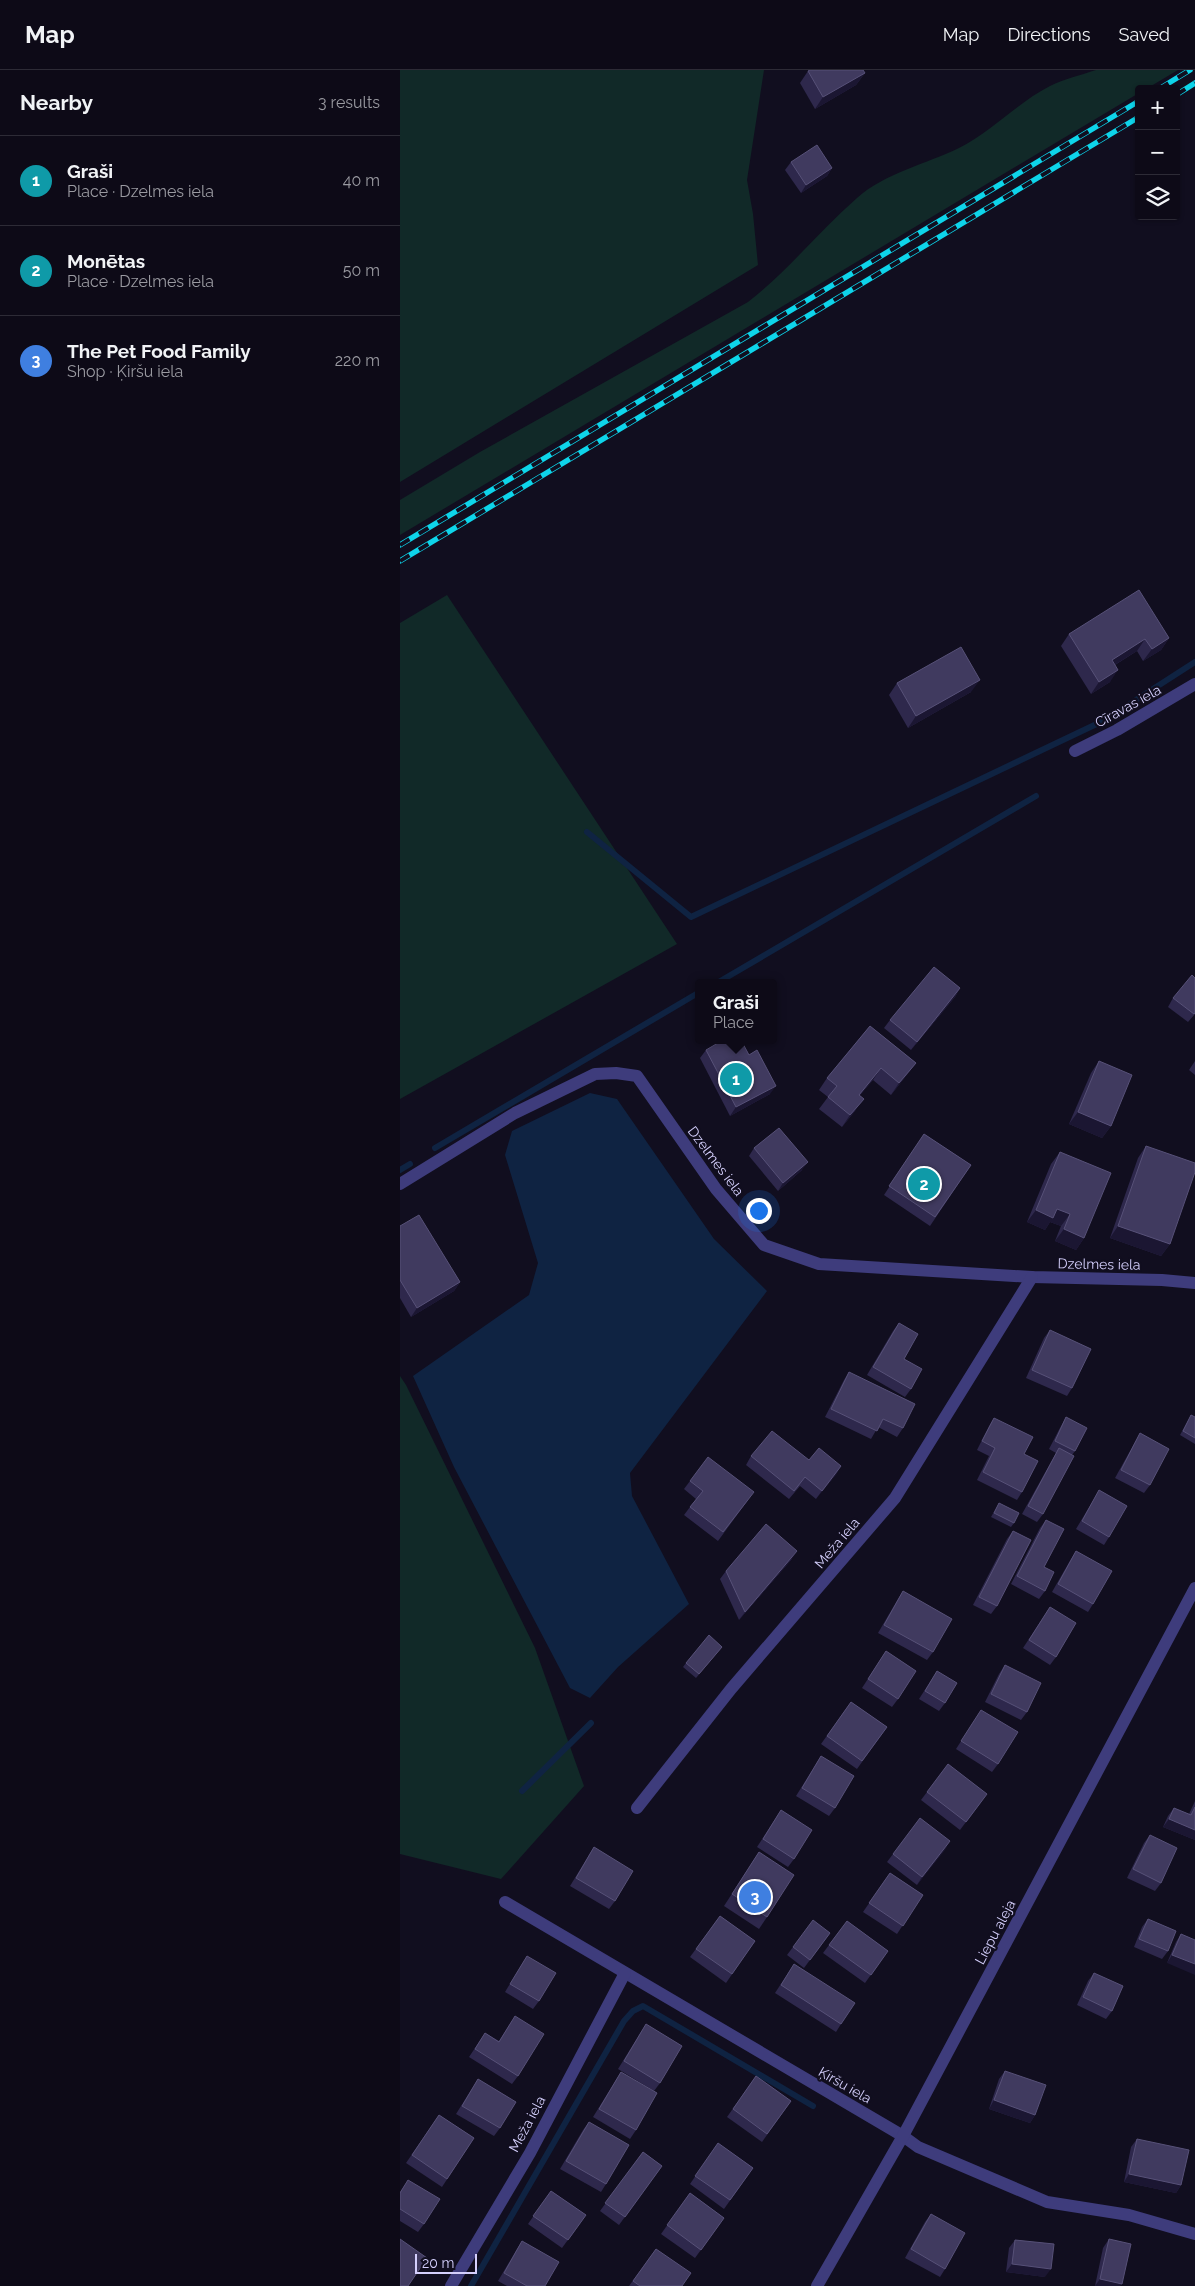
<!DOCTYPE html>
<html lang="en">
<head>
<meta charset="utf-8">
<style>
	:root { --surface:#0d0a17; --page:#161320; --text:#f1f3f6; --muted:#9a9aa1; --line:#2d2b36; --accent:#0ed4ea }
	body { margin:0; font-family:Raleway,sans-serif; background:var(--page); color:var(--text) }
	.controls { position:absolute; right:15px; top:15px; display:grid; overflow:hidden; border-radius:5px; box-shadow:0 1px 4px #0004 }
	.controls button { width:45px; height:45px; display:grid; place-items:center; padding:0; border:0; border-bottom:1px solid var(--line); background:var(--surface); color:var(--text); font:25px sans-serif }
	.scale { position:absolute; left:15px; bottom:12px; width:62px; box-sizing:border-box; padding-left:5px; border:2px solid #d4cffc; border-top:0; font-size:14px; line-height:18px; white-space:nowrap; color:#d4cffc; -webkit-text-stroke:4px #110e1f; paint-order:stroke }
	.you { position:absolute; left:358px; top:1140px; width:18px; height:18px; margin:-12px; border:4px solid #fff; border-radius:50%; background:#1a73e8; box-shadow:0 0 0 8px #1a73e833 }
	.badge { display:grid; place-items:center; width:32px; height:32px; border-radius:50%; background:var(--accent); color:#fff; font-size:16px; font-weight:700 }
	.pin { position:absolute; translate:-50% -50%; border:2px solid #fff; box-shadow:0 1px 5px #0006 }
	.popup { position:absolute; left:295px; top:909px; width:82px; height:65px; box-sizing:border-box; display:grid; place-content:center; border-radius:5px; background:var(--surface); filter:drop-shadow(0 1px 4px #0005); font-size:16px; white-space:nowrap; color:var(--muted) }
	.popup b { font-size:19px; color:var(--text) }
	.popup::after { content:''; position:absolute; left:50%; top:100%; margin-left:-10px; border:10px solid transparent; border-top-color:var(--surface) }
	.list { margin:0; padding:0; list-style:none }
	h2 { display:flex; justify-content:space-between; align-items:center; height:65px; margin:0; padding:0 20px; font-size:21px }
	h2 small { font-size:16px; font-weight:400; color:var(--muted) }
	.list li { display:grid; grid-template-columns:32px 1fr auto; gap:15px; align-items:center; box-sizing:border-box; height:90px; padding:0 20px; border-top:1px solid var(--line) }
	.list b { display:block; font-size:19px; white-space:nowrap }
	.list p { margin:0; font-size:16px; white-space:nowrap; color:var(--muted) }
	.list em { font-size:16px; font-style:normal; color:var(--muted) }
	.icon { flex:none; width:28px; height:28px; fill:none; stroke:currentColor; stroke-width:2; stroke-linecap:round; stroke-linejoin:round }
	.map { position:relative; flex:none; width:795px; height:2216px; overflow:hidden }
	header { display:flex; align-items:center; gap:30px; box-sizing:border-box; height:70px; padding:0 25px; background:var(--surface); border-bottom:1px solid var(--line) }
	header strong { font-size:24px }
	nav { display:flex; gap:28px; margin-inline-start:auto; font-size:18px }
	main { display:flex }
	aside { flex:1; background:var(--surface) }
	.map>svg:first-child { display:block }
	.green { fill:#112928 }
	.water { fill:#0f2342 }
	.lines { fill:none; stroke-linecap:round; stroke-linejoin:round }
	.stream { stroke:#0f2342; stroke-width:6 }
	.minor { stroke:#3e3c7c; stroke-width:12 }
	.tertiary { stroke:#3e3c7c; stroke-width:12 }
	.rail-casing { stroke:#0ed4ea; stroke-width:5.5 }
	.rail { stroke:#110e1f; stroke-width:4; stroke-dasharray:11; stroke-linecap:butt }
	.wall { fill:#2e284c }
	.shaded-wall { fill:#1b1632 }
	.building { fill:#403a5f; stroke:#575178 }
	.labels { text-anchor:middle; dominant-baseline:central; stroke-width:4.5; stroke-linejoin:round; paint-order:stroke }
	.street-label { font-size:14px; fill:#d4cffc; stroke:#110e1f }
</style>
</head>
<body>
<header>
<strong>Map</strong>
<nav><a>Map</a><a>Directions</a><a>Saved</a></nav>
</header>
<main>
<aside>
<h2>Nearby<small>3 results</small></h2>
<ul class="list">
<li><span class="badge" style="background:#0f9aa8">1</span><div><b>Graši</b><p>Place · Dzelmes iela</p></div><em>40 m</em></li>
<li><span class="badge" style="background:#0f9aa8">2</span><div><b>Monētas</b><p>Place · Dzelmes iela</p></div><em>50 m</em></li>
<li><span class="badge" style="background:#3f7fe0">3</span><div><b>The Pet Food Family</b><p>Shop · Ķiršu iela</p></div><em>220 m</em></li>
</ul>
</aside>
<div class="map">
<svg width="795" height="2216" viewBox="0 0 795 2216">
	<rect width="100%" height="100%" fill="#110e1f"/>
	<!-- green -->
	<g class="green">
		<path d="M0,0H364L347,110L353,144L358,195L0,412Z"/>
		<path d="M696,0H778L746,19H739V23L0,465V430L80,382L348,232C388,201 419,161 457,128C485,103 526,94 559,78C592,61 617,33 650,16C664,9 681,5 696,0Z"/>
		<path d="M47,525L277,874L0,1029V553Z"/>
		<path d="M0,1306L6,1315L135,1578L184,1716L101,1809L0,1784Z"/>
	</g>
	<!-- water -->
	<path class="water" d="M190,1023L217,1029L314,1169L367,1221L230,1403L232,1426L289,1534L218,1597L190,1628L170,1618L54,1397L13,1306L129,1225L138,1193L105,1085L112,1061Z"/>
	<g class="lines">
		<!-- stream -->
		<g class="stream">
			<path d="M187,762L291,847L705,650L795,592"/>
			<path d="M317,913L636,726"/>
			<path d="M35,1078L298,923"/>
			<path d="M0,1100L10,1094"/>
			<path d="M122,1721L191,1653"/>
			<path d="M71,2216L224,1951L233,1941L243,1936L413,2036"/>
		</g>
		<!-- minor -->
		<g class="minor">
			<path d="M675,681L717,660L795,614"/>
			<path d="M0,1114L115,1043L195,1004L216,1003L237,1006L316,1119L364,1175L419,1194L632,1207L762,1210L795,1213"/>
			<path d="M237,1738L331,1619L495,1428L632,1207"/>
			<path d="M105,1832L503,2066L518,2077L647,2132L729,2145L795,2164"/>
			<path d="M51,2216L130,2083L225,1903"/>
		</g>
		<!-- tertiary -->
		<path class="tertiary" d="M417,2216L503,2066L795,1518"/>
		<defs>
			<g id="rail">
				<path d="M759,19L790,0"/>
				<path d="M776,25L795,13"/>
				<path d="M0,475L739,31"/>
				<path d="M0,491L739,47"/>
			</g>
		</defs>
		<!-- rail casing -->
		<use href="#rail" class="rail-casing"/>
		<!-- rail -->
		<use href="#rail" class="rail"/>
	</g>
	<!-- wall -->
	<g class="wall">
		<path d="M408,1L464,2L465,3L456,15L415,39L400,13Z"/>
		<path d="M391,92L432,98L427,106L401,123L385,100Z"/>
		<path d="M669,564L769,568L761,580L743,591L737,581L715,595L710,612L691,624L661,576Z"/>
		<path d="M497,613L571,622L508,658L489,625Z"/>
		<path d="M560,918L555,927L511,980L484,958L490,950Z"/>
		<path d="M773,928L795,944L788,952L768,937Z"/>
		<path d="M470,956L516,993L491,1025L473,1010L460,1025L455,1041L442,1057L419,1039L428,1027L419,1020L427,1008Z"/>
		<path d="M306,980L370,1024L330,1046L300,988Z"/>
		<path d="M699,991L711,1056L702,1068L669,1054L691,1003Z"/>
		<path d="M795,991V1005L789,1000Z"/>
		<path d="M524,1064L571,1095L530,1156L484,1125Z"/>
		<path d="M746,1076L770,1174L761,1186L710,1168L738,1088Z"/>
		<path d="M354,1078L402,1100L378,1121L349,1086Z"/>
		<path d="M660,1082L684,1168L676,1180L655,1171L661,1156L650,1152L645,1160L627,1152L651,1094Z"/>
		<path d="M0,1156L60,1212L54,1221L11,1247L0,1228Z"/>
		<path d="M499,1253L504,1289L511,1319L505,1327L467,1305L493,1261Z"/>
		<path d="M650,1260L672,1318L667,1326L626,1308L644,1268Z"/>
		<path d="M449,1302L503,1358L497,1367L478,1357L471,1369L425,1347L444,1310Z"/>
		<path d="M791,1345L795,1347V1374L780,1365Z"/>
		<path d="M666,1347L675,1381L672,1385L643,1444L637,1452L622,1444L656,1383L649,1379L661,1356Z"/>
		<path d="M594,1348L624,1384L622,1422L617,1430L577,1410L589,1386L577,1380L589,1356Z"/>
		<path d="M740,1363L750,1415L744,1423L715,1408Z"/>
		<path d="M351,1386L409,1390L441,1396L416,1429L400,1416L389,1429L346,1395Z"/>
		<path d="M290,1411L348,1430L318,1471L284,1445L296,1429L284,1419Z"/>
		<path d="M699,1420L709,1467L704,1475L676,1459L694,1429Z"/>
		<path d="M599,1433L614,1453L611,1457L591,1447Z"/>
		<path d="M646,1450L644,1497L645,1521L639,1529L611,1514L640,1458Z"/>
		<path d="M613,1461L597,1536L591,1544L573,1535L607,1469Z"/>
		<path d="M676,1481L693,1534L688,1542L652,1522L671,1489Z"/>
		<path d="M392,1489L339,1550L320,1509L326,1501Z"/>
		<path d="M503,1521L533,1582L527,1590L478,1563L498,1529Z"/>
		<path d="M650,1537L656,1587L650,1595L623,1578Z"/>
		<path d="M322,1577L296,1608L283,1597L286,1593Z"/>
		<path d="M486,1581L498,1629L492,1637L462,1618Z"/>
		<path d="M605,1595L627,1642L621,1650L585,1632L599,1604Z"/>
		<path d="M537,1601L545,1633L539,1641L519,1629Z"/>
		<path d="M451,1632L487,1657L457,1699L421,1674Z"/>
		<path d="M581,1640L598,1694L592,1702L556,1679Z"/>
		<path d="M421,1686L435,1738L429,1746L396,1726Z"/>
		<path d="M527,1722L581,1732L560,1760L521,1730Z"/>
		<path d="M795,1731V1770L763,1757L768,1746L774,1738L789,1744Z"/>
		<path d="M381,1740L394,1789L388,1797L357,1777Z"/>
		<path d="M750,1765L761,1813L755,1821L727,1808L744,1773Z"/>
		<path d="M550,1771L517,1815L487,1792L493,1784Z"/>
		<path d="M194,1777L215,1831L209,1839L170,1816Z"/>
		<path d="M359,1782L367,1847L359,1859L324,1836Z"/>
		<path d="M490,1803L523,1825L497,1864L463,1842Z"/>
		<path d="M320,1846L355,1871L326,1913L290,1887Z"/>
		<path d="M748,1849L768,1881L762,1889L734,1877L742,1857Z"/>
		<path d="M447,1851L488,1881L465,1913L423,1883Z"/>
		<path d="M430,1863L404,1898L387,1885L393,1877Z"/>
		<path d="M781,1864L795,1870L767,1893L776,1872Z"/>
		<path d="M127,1886L139,1931L133,1939L105,1922Z"/>
		<path d="M394,1894L441,1954L436,1962L375,1923Z"/>
		<path d="M694,1903L712,1941L706,1949L677,1935L688,1911Z"/>
		<path d="M115,1946L118,2006L112,2014L69,1987L85,1963L99,1971Z"/>
		<path d="M246,1954L260,2013L254,2021L218,1999Z"/>
		<path d="M605,2001L635,2045L630,2053L589,2039L599,2009Z"/>
		<path d="M221,2002L236,2060L230,2069L193,2047Z"/>
		<path d="M356,2006L391,2031L362,2072L327,2047Z"/>
		<path d="M78,2009L100,2058L94,2066L56,2044Z"/>
		<path d="M39,2045L74,2068L42,2117L6,2093Z"/>
		<path d="M189,2052L206,2114L201,2122L160,2099L183,2060Z"/>
		<path d="M737,2069L781,2115L776,2123L724,2112L731,2077Z"/>
		<path d="M318,2073L353,2098L324,2139L290,2114Z"/>
		<path d="M243,2082L262,2096L219,2155L200,2141Z"/>
		<path d="M8,2110L24,2154L18,2162L0,2151V2122Z"/>
		<path d="M151,2121L186,2145L162,2178L128,2154Z"/>
		<path d="M290,2123L324,2148L295,2188L261,2164Z"/>
		<path d="M531,2144L545,2199L540,2207L505,2188L525,2152Z"/>
		<path d="M709,2169L720,2216H695L703,2178Z"/>
		<path d="M615,2170L645,2207L606,2202L609,2178Z"/>
		<path d="M122,2171L145,2216H107L98,2211L117,2179Z"/>
		<path d="M256,2179L282,2216H229Z"/>
	</g>
	<!-- shaded-wall -->
	<g class="shaded-wall">
		<path d="M465,3L456,15L415,39L423,27Z"/>
		<path d="M432,98L427,106L401,123L406,115Z"/>
		<path d="M769,568L761,580L743,591L752,579Z"/>
		<path d="M745,569L737,581L703,602L712,590Z"/>
		<path d="M718,600L710,612L691,624L699,612Z"/>
		<path d="M580,610L571,622L508,658L516,646Z"/>
		<path d="M560,918L555,927L511,980L517,972Z"/>
		<path d="M516,993L507,1005L491,1025L499,1013Z"/>
		<path d="M481,998L473,1010L450,1037L459,1025Z"/>
		<path d="M376,1016L370,1024L330,1046L336,1037Z"/>
		<path d="M464,1029L455,1041L442,1057L450,1045Z"/>
		<path d="M678,1042L711,1056L702,1068L669,1054Z"/>
		<path d="M408,1092L402,1100L378,1121L383,1113Z"/>
		<path d="M657,1139L670,1144L661,1156L650,1152L645,1160L627,1152L636,1140Z"/>
		<path d="M718,1156L770,1174L761,1186L710,1168Z"/>
		<path d="M664,1159L684,1168L676,1180L655,1171Z"/>
		<path d="M60,1212L54,1221L11,1247L17,1238Z"/>
		<path d="M441,1396L436,1405L416,1429L422,1421Z"/>
		<path d="M397,1481L392,1489L339,1550L345,1542Z"/>
		<path d="M769,1749L795,1760V1770L763,1757Z"/>
		<path d="M550,1771L545,1780L517,1815L522,1807Z"/>
		<path d="M772,1885L795,1894V1905L767,1893Z"/>
		<path d="M594,2030L635,2045L630,2053L589,2039Z"/>
		<path d="M729,2104L781,2115L776,2123L724,2112Z"/>
		<path d="M612,2194L651,2199L645,2207L606,2202Z"/>
		<path d="M700,2209L722,2214L720,2216H695Z"/>
	</g>
	<!-- building -->
	<g class="building">
		<path d="M410,0H463L465,3L423,27L408,1Z"/>
		<path d="M417,75L432,98L406,115L391,92Z"/>
		<path d="M739,520L769,568L752,579L745,569L712,590L718,600L699,612L669,564Z"/>
		<path d="M561,577L580,610L516,646L497,613Z"/>
		<path d="M534,897L560,918L517,972L490,950Z"/>
		<path d="M792,905L795,908V943L794,944L773,928Z"/>
		<path d="M470,956L516,993L499,1013L481,998L459,1025L464,1029L450,1045L428,1027L437,1016L427,1008Z"/>
		<path d="M323,970H341L349,985L357,980L376,1016L336,1037L306,980Z"/>
		<path d="M699,991L732,1005L711,1056L678,1042Z"/>
		<path d="M379,1058L408,1092L383,1113L354,1078Z"/>
		<path d="M524,1064L571,1095L535,1147L489,1116Z"/>
		<path d="M746,1076L795,1093V1102L770,1174L718,1156Z"/>
		<path d="M660,1082L711,1103L684,1168L664,1159L670,1144L657,1139L653,1148L636,1140Z"/>
		<path d="M19,1145L60,1212L17,1238L0,1210V1156Z"/>
		<path d="M499,1253L518,1264L504,1289L522,1299L511,1319L473,1297Z"/>
		<path d="M650,1260L691,1279L672,1318L632,1300Z"/>
		<path d="M449,1302L515,1334L503,1358L483,1349L477,1361L431,1339Z"/>
		<path d="M791,1345L795,1347V1368L783,1361Z"/>
		<path d="M666,1347L687,1358L675,1381L655,1371Z"/>
		<path d="M594,1348L633,1367L624,1384L638,1391L622,1422L583,1402L595,1378L582,1371Z"/>
		<path d="M372,1361L409,1390L419,1378L441,1396L422,1421L405,1407L394,1421L351,1386Z"/>
		<path d="M740,1363L769,1379L750,1415L721,1400Z"/>
		<path d="M659,1378L674,1386L643,1444L628,1436Z"/>
		<path d="M308,1387L354,1422L323,1462L290,1437L303,1421L290,1411Z"/>
		<path d="M699,1420L727,1436L709,1467L682,1451Z"/>
		<path d="M599,1433L619,1443L614,1453L594,1443Z"/>
		<path d="M646,1450L664,1459L644,1497L654,1502L645,1521L617,1506Z"/>
		<path d="M366,1454L397,1481L345,1542L326,1501Z"/>
		<path d="M613,1461L631,1470L597,1536L579,1527Z"/>
		<path d="M676,1481L712,1501L693,1534L658,1514Z"/>
		<path d="M503,1521L552,1549L533,1582L484,1555Z"/>
		<path d="M650,1537L676,1553L656,1587L629,1570Z"/>
		<path d="M309,1565L322,1577L299,1604L286,1593Z"/>
		<path d="M486,1581L516,1601L498,1629L468,1609Z"/>
		<path d="M605,1595L641,1613L627,1642L591,1624Z"/>
		<path d="M537,1601L557,1613L545,1633L525,1621Z"/>
		<path d="M451,1632L487,1657L462,1691L427,1666Z"/>
		<path d="M581,1640L618,1662L598,1694L561,1671Z"/>
		<path d="M421,1686L454,1706L435,1738L402,1718Z"/>
		<path d="M548,1694L587,1724L566,1752L527,1722Z"/>
		<path d="M795,1737V1760L769,1749L774,1738L791,1745Z"/>
		<path d="M381,1740L412,1760L394,1789L363,1769Z"/>
		<path d="M520,1748L550,1771L522,1807L493,1784Z"/>
		<path d="M750,1765L777,1778L761,1813L733,1799Z"/>
		<path d="M194,1777L233,1801L215,1831L176,1808Z"/>
		<path d="M359,1782L394,1805L367,1847L332,1824Z"/>
		<path d="M490,1803L523,1825L503,1856L469,1833Z"/>
		<path d="M320,1846L355,1871L332,1904L296,1879Z"/>
		<path d="M748,1849L776,1861L768,1881L739,1869Z"/>
		<path d="M413,1850L430,1863L410,1890L393,1877Z"/>
		<path d="M447,1851L488,1881L471,1905L429,1875Z"/>
		<path d="M781,1864L795,1870V1894L772,1885Z"/>
		<path d="M127,1886L156,1903L139,1931L110,1914Z"/>
		<path d="M394,1894L455,1933L441,1954L381,1915Z"/>
		<path d="M694,1903L723,1916L712,1941L683,1927Z"/>
		<path d="M115,1946L144,1964L118,2006L75,1979L85,1963L99,1972Z"/>
		<path d="M246,1954L282,1976L260,2013L224,1991Z"/>
		<path d="M605,2001L646,2015L635,2045L594,2030Z"/>
		<path d="M221,2002L257,2023L236,2060L199,2039Z"/>
		<path d="M356,2006L391,2031L367,2064L333,2039Z"/>
		<path d="M78,2009L116,2032L100,2058L62,2036Z"/>
		<path d="M39,2045L74,2068L47,2109L12,2085Z"/>
		<path d="M189,2052L229,2075L206,2114L166,2091Z"/>
		<path d="M737,2069L789,2080L781,2115L729,2104Z"/>
		<path d="M318,2073L353,2098L330,2130L295,2106Z"/>
		<path d="M243,2082L262,2096L225,2147L205,2133Z"/>
		<path d="M8,2110L40,2129L24,2154L0,2139V2123Z"/>
		<path d="M151,2121L186,2145L168,2170L133,2146Z"/>
		<path d="M290,2123L324,2148L301,2180L267,2155Z"/>
		<path d="M531,2144L565,2163L545,2199L511,2179Z"/>
		<path d="M0,2169L27,2188L8,2216H0Z"/>
		<path d="M709,2169L731,2174L722,2214L700,2209Z"/>
		<path d="M615,2170L654,2174L651,2199L612,2194Z"/>
		<path d="M122,2171L159,2192L145,2216H127L104,2203Z"/>
		<path d="M256,2179L291,2203L282,2216H240L233,2211Z"/>
	</g>
	<g class="labels">
		<!-- street labels -->
		<g class="street-label">
			<text transform="translate(728 636) rotate(-29)">Cīravas iela</text>
			<text transform="translate(316 1091) rotate(53)">Dzelmes iela</text>
			<text transform="translate(699 1194) rotate(1)">Dzelmes iela</text>
			<text transform="translate(437 1473) rotate(-50)">Meža iela</text>
			<text transform="translate(595 1862) rotate(-62)">Liepu aleja</text>
			<text transform="translate(445 2015) rotate(30)">Ķiršu iela</text>
			<text transform="translate(127 2054) rotate(-62)">Meža iela</text>
		</g>
	</g>
</svg>
<div class="controls">
<button>+</button>
<button>−</button>
<button><svg class="icon" aria-label="layers" viewBox="0 0 24 24"><path d="M12 4l9 5-9 5-9-5zM3 14l9 5 9-5"/></svg></button>
</div>
<div class="scale">20 m</div>
<div class="you"></div>
<div class="pin badge" style="left:336px;top:1009px;background:#0f9aa8">1</div>
<div class="popup"><b>Graši</b>Place</div>
<div class="pin badge" style="left:524px;top:1114px;background:#0f9aa8">2</div>
<div class="pin badge" style="left:355px;top:1827px;background:#3f7fe0">3</div>
</div>
</main>
</body>
</html>
